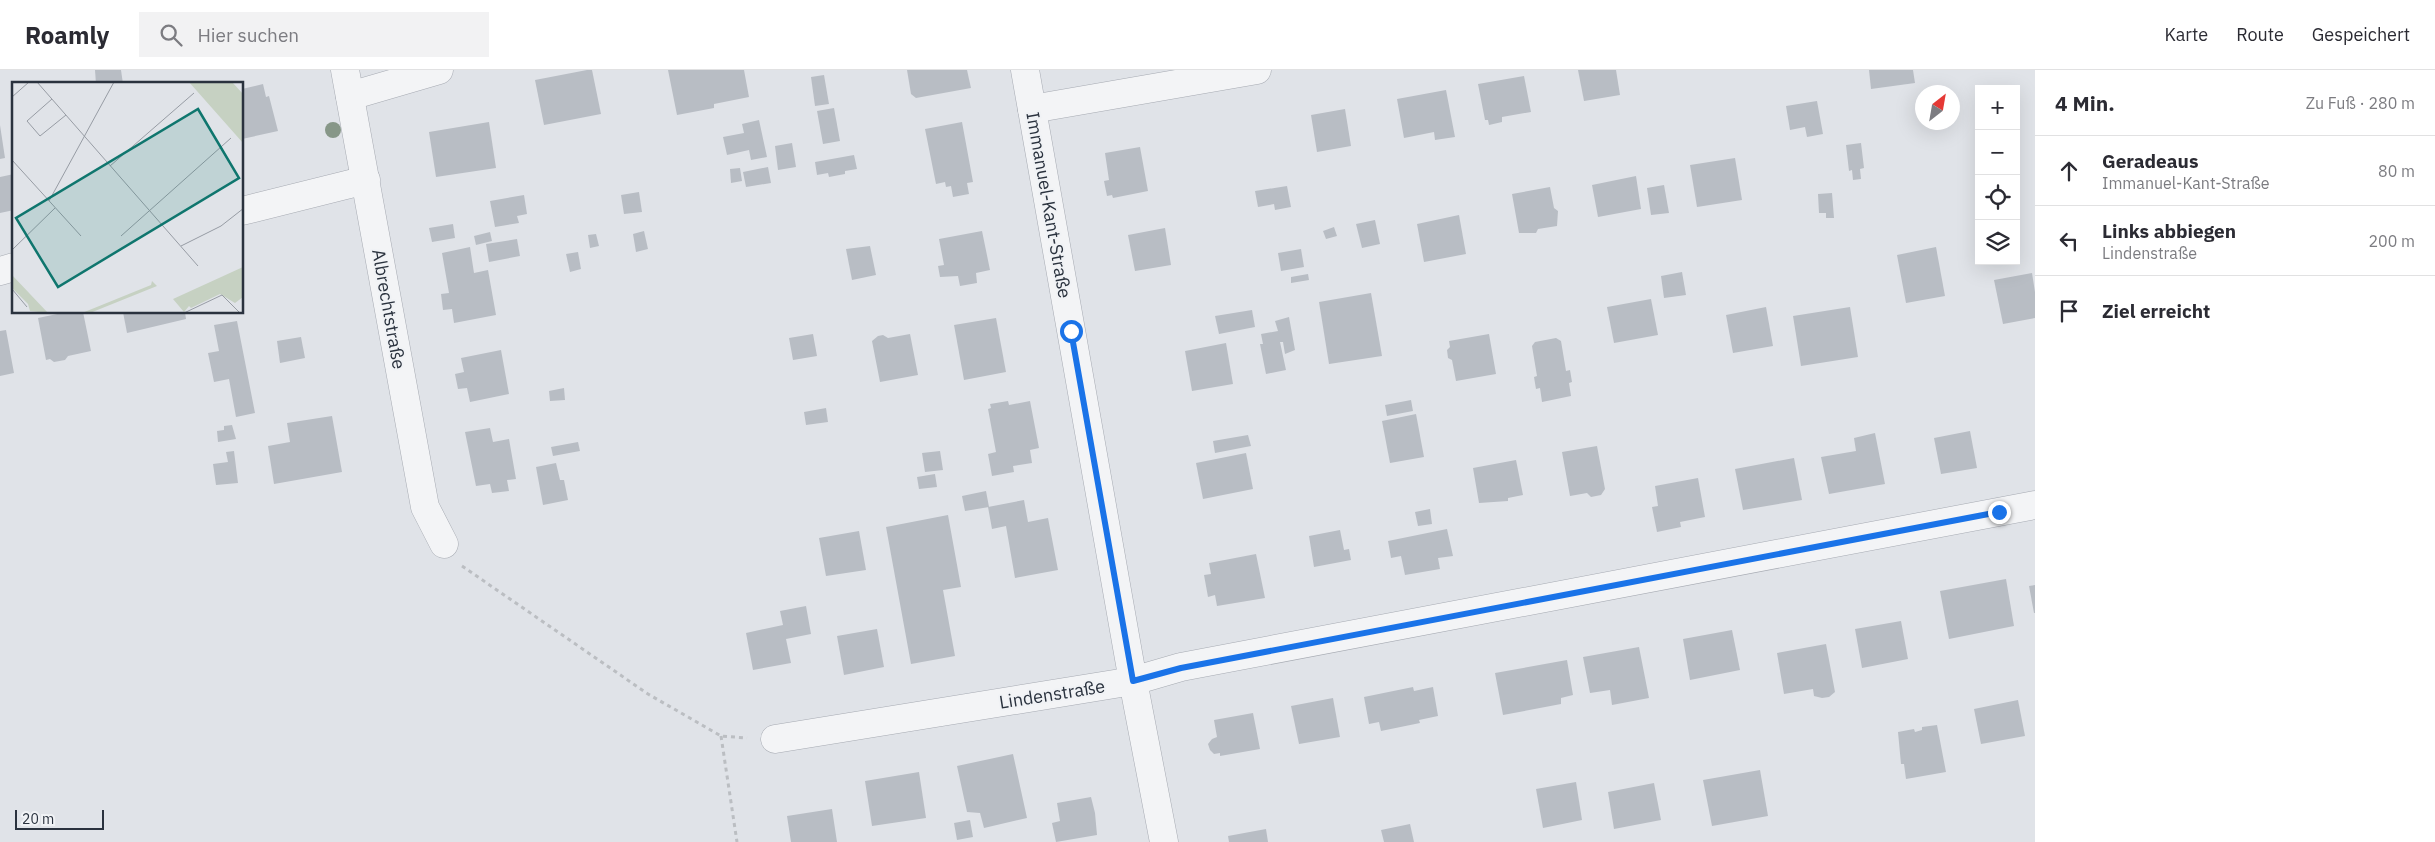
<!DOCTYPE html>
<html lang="de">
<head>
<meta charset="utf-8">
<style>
	:root { --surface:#fff; --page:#f2f2f3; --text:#2b2b33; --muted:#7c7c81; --line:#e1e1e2 }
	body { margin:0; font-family:"IBM Plex Sans",sans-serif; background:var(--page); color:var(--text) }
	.controls { position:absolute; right:15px; top:15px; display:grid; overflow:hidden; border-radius:0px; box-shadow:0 5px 20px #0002 }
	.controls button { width:45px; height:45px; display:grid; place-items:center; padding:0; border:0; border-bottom:1px solid var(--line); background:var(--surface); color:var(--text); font:25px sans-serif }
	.compass { position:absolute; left:1915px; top:15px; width:45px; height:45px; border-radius:50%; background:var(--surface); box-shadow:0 5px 20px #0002; rotate:31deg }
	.scale { position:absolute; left:15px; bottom:12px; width:89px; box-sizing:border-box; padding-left:5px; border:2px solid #2a323e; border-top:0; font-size:14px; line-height:18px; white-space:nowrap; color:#2a323e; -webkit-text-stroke:4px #f0f2f5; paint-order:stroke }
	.stop { position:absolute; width:15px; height:15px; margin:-11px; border:4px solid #1a73e8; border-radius:50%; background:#fff }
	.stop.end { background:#1a73e8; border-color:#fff; box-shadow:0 1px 5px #0008 }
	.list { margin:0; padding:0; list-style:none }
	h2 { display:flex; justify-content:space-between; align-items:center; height:65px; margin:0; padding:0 20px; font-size:21px }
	h2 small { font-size:16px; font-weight:400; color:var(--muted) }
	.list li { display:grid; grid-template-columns:32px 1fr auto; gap:15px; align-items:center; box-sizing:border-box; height:70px; padding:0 20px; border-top:1px solid var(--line) }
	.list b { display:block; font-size:19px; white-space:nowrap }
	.list p { margin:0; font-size:16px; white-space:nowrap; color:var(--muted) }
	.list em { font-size:16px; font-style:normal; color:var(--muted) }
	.icon { flex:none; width:28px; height:28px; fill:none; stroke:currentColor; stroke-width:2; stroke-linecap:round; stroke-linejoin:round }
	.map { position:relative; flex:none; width:2035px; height:772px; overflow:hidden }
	header { display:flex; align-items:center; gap:30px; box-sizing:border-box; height:70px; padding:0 25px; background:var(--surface); border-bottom:1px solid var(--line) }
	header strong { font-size:24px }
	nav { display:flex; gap:28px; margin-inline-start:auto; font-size:18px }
	.search { width:350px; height:45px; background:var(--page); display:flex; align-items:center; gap:12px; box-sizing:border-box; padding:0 18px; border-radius:0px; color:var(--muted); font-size:19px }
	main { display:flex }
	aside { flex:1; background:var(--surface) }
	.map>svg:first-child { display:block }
	.building { fill:#b8bdc4 }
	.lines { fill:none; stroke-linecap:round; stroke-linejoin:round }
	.minor-casing { stroke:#a6aab2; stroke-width:29 }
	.path { stroke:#bbbec2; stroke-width:3; stroke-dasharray:4 4; stroke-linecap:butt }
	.minor { stroke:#f3f4f6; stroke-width:28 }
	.tree { fill:#879788 }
	.route { stroke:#1a73e8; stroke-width:6 }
	.labels { text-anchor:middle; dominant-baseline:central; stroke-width:4; stroke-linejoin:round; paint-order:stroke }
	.street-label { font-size:18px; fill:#2a323e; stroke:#f0f2f5 }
	.inset-road { fill:none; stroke:#979ca4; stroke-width:1 }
	.view { fill:#0f766e; fill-opacity:0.15; stroke:#0f766e; stroke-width:2.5 }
	.inset-edge { fill:none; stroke:#2a323e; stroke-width:2.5 }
</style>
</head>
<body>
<header>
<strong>Roamly</strong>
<div class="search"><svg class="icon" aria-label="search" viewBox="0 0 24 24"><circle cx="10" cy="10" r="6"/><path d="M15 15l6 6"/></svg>Hier suchen</div>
<nav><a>Karte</a><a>Route</a><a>Gespeichert</a></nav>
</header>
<main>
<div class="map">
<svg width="2035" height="772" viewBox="0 0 2035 772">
	<rect width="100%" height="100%" fill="#e0e3e8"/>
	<!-- building -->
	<g class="building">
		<path d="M95,0H121L123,14H96Z"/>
		<path d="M587,0H592L601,44L544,55L535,10Z"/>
		<path d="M668,0H744L749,27L714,34V38L677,45Z"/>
		<path d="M907,0H967L971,18L916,28L911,24Z"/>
		<path d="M1578,0H1616L1620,25L1584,31Z"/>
		<path d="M1869,0H1913L1915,13L1871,19Z"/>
		<path d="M824,5L829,34L815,36L811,7Z"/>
		<path d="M1524,6L1531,42L1502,47V52L1489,55L1488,50H1485L1478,14Z"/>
		<path d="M263,14L266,27L269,26L278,61L242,69V19Z"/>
		<path d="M1446,20L1455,67L1435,70L1434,62L1404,68L1397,29Z"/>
		<path d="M1817,31L1823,64L1807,67L1805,57L1790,60L1786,36Z"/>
		<path d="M834,38L840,71L823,74L817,41Z"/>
		<path d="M1345,39L1351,76L1317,82L1311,45Z"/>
		<path d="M759,50L767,87L751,90L749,80L727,85L723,67L744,63L742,54Z"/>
		<path d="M489,52L496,98L436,107L429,62Z"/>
		<path d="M962,52L973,112L967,113L969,124L953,127L951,116L946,117L945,112L936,114L925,59Z"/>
		<path d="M0,55L5,88L0,89Z"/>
		<path d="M792,73L796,97L778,100L775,76Z"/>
		<path d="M1861,73L1864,98L1860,99L1861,109L1853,110L1852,100L1849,101L1846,75Z"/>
		<path d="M1140,77L1148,121L1113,128L1112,125L1107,126L1104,111L1109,110L1105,83Z"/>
		<path d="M854,85L857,99L845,101V104L829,107L828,103L817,105L815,92Z"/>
		<path d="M1735,88L1742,130L1697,137L1690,95Z"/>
		<path d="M768,97L771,113L746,117L743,102Z"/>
		<path d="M740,98L742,111L731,113L730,99Z"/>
		<path d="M14,104V140L0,143V107Z"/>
		<path d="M1636,106L1641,139L1598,147L1592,115Z"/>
		<path d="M1664,115L1669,143L1651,145L1647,118Z"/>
		<path d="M1287,116L1291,137L1275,140L1274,134L1258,137L1255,121Z"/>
		<path d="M1550,117L1554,138L1558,141L1557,156L1538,159L1536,163H1519L1512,124Z"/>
		<path d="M639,122L642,142L624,144L621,125Z"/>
		<path d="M1832,123L1834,148H1826V143H1819L1818,124Z"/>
		<path d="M524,125L527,144L517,146L519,153L495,157L490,131Z"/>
		<path d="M1459,145L1466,184L1424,192L1417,154Z"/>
		<path d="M1375,150L1380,174L1362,178L1356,154Z"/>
		<path d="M453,154L455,168L432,172L429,158Z"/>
		<path d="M1334,157L1337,166L1326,169L1323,161Z"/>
		<path d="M1165,158L1171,195L1135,201L1128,165Z"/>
		<path d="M644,161L648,179L636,182L633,164Z"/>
		<path d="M982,161L990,200L976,203L977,213L960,216L958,206L940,207L938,196L944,195L939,169Z"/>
		<path d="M490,162L492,171L476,175L474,166Z"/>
		<path d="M596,164L599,176L590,178L588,165Z"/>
		<path d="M517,169L520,186L489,192L486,174Z"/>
		<path d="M870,176L876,205L852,210L846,179Z"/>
		<path d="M470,177L474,203L488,200L496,245L454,253L452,239L443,240L441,224L449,223L442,183Z"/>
		<path d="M1936,177L1945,226L1906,233L1897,185Z"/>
		<path d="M1301,179L1304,197L1281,201L1278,183Z"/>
		<path d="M578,182L581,199L570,202L566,184Z"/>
		<path d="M1682,202L1686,225L1664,228L1661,206Z"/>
		<path d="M2032,203L2035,222V248L2003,254L1994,210Z"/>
		<path d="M1308,204L1309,210L1291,213V207Z"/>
		<path d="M1371,223L1382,286L1329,294L1319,232Z"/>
		<path d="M1651,229L1658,265L1614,273L1607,237Z"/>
		<path d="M1766,237L1773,276L1733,283L1726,245Z"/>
		<path d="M1850,237L1858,287L1801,296L1793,246Z"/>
		<path d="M1252,240L1255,257L1219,264L1215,246Z"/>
		<path d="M67,242H83L91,281L68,286L65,290L54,292L50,289L46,290L38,248Z"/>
		<path d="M123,242H185L186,249L127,263Z"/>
		<path d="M1289,247L1295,280L1285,284L1283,272H1280L1286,300L1266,304L1260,274H1263L1261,264L1278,261L1275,251Z"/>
		<path d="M996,248L1006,302L964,310L954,255Z"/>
		<path d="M237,251L255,343L236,347L229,309L214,312L208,283L219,281L214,255Z"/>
		<path d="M6,260L14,303L0,306V261Z"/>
		<path d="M813,264L817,286L793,290L789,268Z"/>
		<path d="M910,264L918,305L880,312L872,271L878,266L883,265L888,268Z"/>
		<path d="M1489,264L1496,304L1456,311L1452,290L1448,288L1447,280L1450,277L1449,271Z"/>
		<path d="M301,267L305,288L280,293L277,271Z"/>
		<path d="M1556,268L1561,271L1566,301L1570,300L1572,312L1569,313L1571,326L1542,332L1540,318L1536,319L1534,307L1537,306L1532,276L1535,272Z"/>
		<path d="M1226,273L1233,314L1192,321L1185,281Z"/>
		<path d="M501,280L509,324L470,332L467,318L458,319L455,304L464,302L461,288Z"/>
		<path d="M564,318L565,330L550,331L549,321Z"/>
		<path d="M1411,330L1413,341L1387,346L1385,335Z"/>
		<path d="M1008,331L1009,335L1030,331L1039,378L1030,380L1032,393L1013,396L1014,402L992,406L988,384L996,382L988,339L991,338L990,334Z"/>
		<path d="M826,338L828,352L806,355L804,342Z"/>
		<path d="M1416,344L1424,387L1390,393L1382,351Z"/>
		<path d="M332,346L342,402L274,414L268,376L290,372L287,353Z"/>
		<path d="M232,355L236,369L218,372L217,361L224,360V356Z"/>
		<path d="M490,358L493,372L509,369L516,409L507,410L509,421L492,423L490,414L476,416L465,362Z"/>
		<path d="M1970,361L1977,398L1941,404L1934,368Z"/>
		<path d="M1875,363L1885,414L1829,424L1821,387L1856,381L1854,368Z"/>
		<path d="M1248,365L1251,376L1215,383L1213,371Z"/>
		<path d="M578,372L580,381L553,386L551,377Z"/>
		<path d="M1597,376L1605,419L1601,425L1591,427L1587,423L1570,426L1562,382Z"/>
		<path d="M234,381L238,413L216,415L213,394L228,392L226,382Z"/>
		<path d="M940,381L943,400L925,402L922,383Z"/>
		<path d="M1246,383L1253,419L1203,429L1196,393Z"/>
		<path d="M1794,388L1802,430L1743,440L1735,399Z"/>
		<path d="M1516,390L1523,425L1508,428V431L1479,433L1473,398Z"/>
		<path d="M556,393L560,410H564L568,430L543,435L536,397Z"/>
		<path d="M935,404L937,417L919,419L917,407Z"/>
		<path d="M1698,408L1705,447L1680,452L1681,457L1657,462L1652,437L1658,436L1655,416Z"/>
		<path d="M986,421L989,437L965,441L962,426Z"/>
		<path d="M1024,430L1028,452L1048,448L1058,500L1015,508L1006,456L992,459L988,437Z"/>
		<path d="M1430,439L1432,454L1418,456L1415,442Z"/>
		<path d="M948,445L961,517L943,520L955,586L911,594L886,457Z"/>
		<path d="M1447,459L1453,486L1438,488L1440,499L1405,505L1401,486L1391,488L1388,471Z"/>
		<path d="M1340,460L1344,480L1349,479L1351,490L1314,497L1309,466Z"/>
		<path d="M859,461L866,500L826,506L819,468Z"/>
		<path d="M1256,484L1265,528L1217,536L1215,525L1208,527L1204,505L1211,504L1209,493Z"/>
		<path d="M2006,509L2014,556L1949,569L1940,521Z"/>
		<path d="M2035,515V543H2034L2029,516Z"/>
		<path d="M806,536L811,564L786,569L791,593L753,600L746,563L783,555L780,541Z"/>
		<path d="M1901,551L1908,589L1862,598L1855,559Z"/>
		<path d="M877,559L884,597L844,605L837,566Z"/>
		<path d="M1732,560L1740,600L1690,610L1683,569Z"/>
		<path d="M1826,574L1835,622L1829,627L1822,628L1814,626L1813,619L1784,624L1777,583Z"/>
		<path d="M1639,577L1649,628L1612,635L1610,620L1590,623L1583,587Z"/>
		<path d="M1567,590L1573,625L1561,628V634L1503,645L1495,603Z"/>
		<path d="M1413,617L1414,621L1433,617L1438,646L1419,650L1420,653L1381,661L1379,652L1369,654L1364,627Z"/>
		<path d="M1333,628L1340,667L1299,674L1291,636Z"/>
		<path d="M2018,630L2025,666L1981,674L1974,639Z"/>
		<path d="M1253,643L1260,679L1220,686V683L1214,684L1210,680L1208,674L1212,669L1217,667L1214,650Z"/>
		<path d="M1937,655L1946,702L1906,709L1904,694H1901L1898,662L1914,659L1915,662L1922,660V657Z"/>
		<path d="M1013,684L1027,748L984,758L980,743L967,742L957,696Z"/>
		<path d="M1760,700L1768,746L1712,756L1703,710Z"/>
		<path d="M919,702L926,748L872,756L865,711Z"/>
		<path d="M1576,712L1582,750L1543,758L1536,719Z"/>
		<path d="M1654,713L1661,750L1614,759L1608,722Z"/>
		<path d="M1091,727L1095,743L1097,765L1056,772L1052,753L1060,751L1057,733Z"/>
		<path d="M832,739L837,772H791L787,746Z"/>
		<path d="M970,750L973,767L957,770L954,753Z"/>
		<path d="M1410,754L1414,772H1384L1381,760Z"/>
		<path d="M1266,759L1268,772H1229L1228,766Z"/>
	</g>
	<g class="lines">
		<defs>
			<g id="minor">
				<path d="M345,0L425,437L444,474"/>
				<path d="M1025,0L1133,611L1164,772"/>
				<path d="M350,26L439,0"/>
				<path d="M1032,39L1257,0"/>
				<path d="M242,141L366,110"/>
				<path d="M0,201L14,197"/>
				<path d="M775,669L1133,611L1181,597L2035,435"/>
			</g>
		</defs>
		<!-- minor casing -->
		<use href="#minor" class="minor-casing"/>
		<!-- path -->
		<g class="path">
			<path d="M462,496L648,624L721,666L747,668"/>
			<path d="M721,666L737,772"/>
		</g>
		<!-- minor -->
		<use href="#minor" class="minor"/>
	</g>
	<!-- trees -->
	<circle class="tree" cx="333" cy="60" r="8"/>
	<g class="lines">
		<!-- route -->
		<path class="route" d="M1071,261L1133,611L1181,598L1999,442"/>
	</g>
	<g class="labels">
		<!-- street labels -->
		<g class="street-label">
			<text transform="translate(1049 135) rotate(80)">Immanuel-Kant-Straße</text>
			<text transform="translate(389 239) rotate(80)">Albrechtstraße</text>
			<text transform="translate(1052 624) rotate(-9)">Lindenstraße</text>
		</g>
	</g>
	<!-- overview -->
	<g transform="translate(12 12)">
		<rect width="231" height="231" fill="#e0e3e8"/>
		<path d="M177,0H220L231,12V61ZM231,185V215L223,221L208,212L179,226L177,224L172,230L161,217ZM0,193L36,231L18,229L16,222L0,206ZM140,199L145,204L78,231H70L139,203Z" fill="#c6d1c2"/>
		<path class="inset-road" d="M25,0L186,184M0,15L17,0M40,17L15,39L28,54L54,33M0,78L69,154M98,84L182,11M37,119L102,0M109,154L219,56M169,164L209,144L232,126M0,168L43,126M0,207L15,225M172,231L210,213L228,231"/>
		<path class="view" d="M186,27L227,96L46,205L4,136Z"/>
		<rect width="231" height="231" class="inset-edge"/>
	</g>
</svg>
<div class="controls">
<button>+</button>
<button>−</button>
<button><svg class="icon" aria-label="locate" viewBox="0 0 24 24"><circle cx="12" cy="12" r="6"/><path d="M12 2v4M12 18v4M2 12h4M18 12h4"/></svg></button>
<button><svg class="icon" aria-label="layers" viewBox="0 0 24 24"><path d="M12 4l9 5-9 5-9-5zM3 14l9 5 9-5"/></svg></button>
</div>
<svg class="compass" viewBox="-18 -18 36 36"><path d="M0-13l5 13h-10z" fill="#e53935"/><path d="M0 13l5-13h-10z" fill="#7c7c81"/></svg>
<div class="scale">20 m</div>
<div class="stop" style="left:1071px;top:261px"></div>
<div class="stop end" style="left:1999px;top:442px"></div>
</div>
<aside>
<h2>4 Min.<small>Zu Fuß · 280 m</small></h2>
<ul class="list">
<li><svg class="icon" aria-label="ahead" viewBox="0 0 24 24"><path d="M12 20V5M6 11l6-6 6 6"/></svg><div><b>Geradeaus</b><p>Immanuel-Kant-Straße</p></div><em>80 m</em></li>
<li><svg class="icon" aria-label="left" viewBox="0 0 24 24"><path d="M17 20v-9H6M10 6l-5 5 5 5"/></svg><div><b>Links abbiegen</b><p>Lindenstraße</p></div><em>200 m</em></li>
<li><svg class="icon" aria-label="arrive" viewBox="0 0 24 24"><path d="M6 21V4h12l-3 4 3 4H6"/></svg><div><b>Ziel erreicht</b></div></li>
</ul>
</aside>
</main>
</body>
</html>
